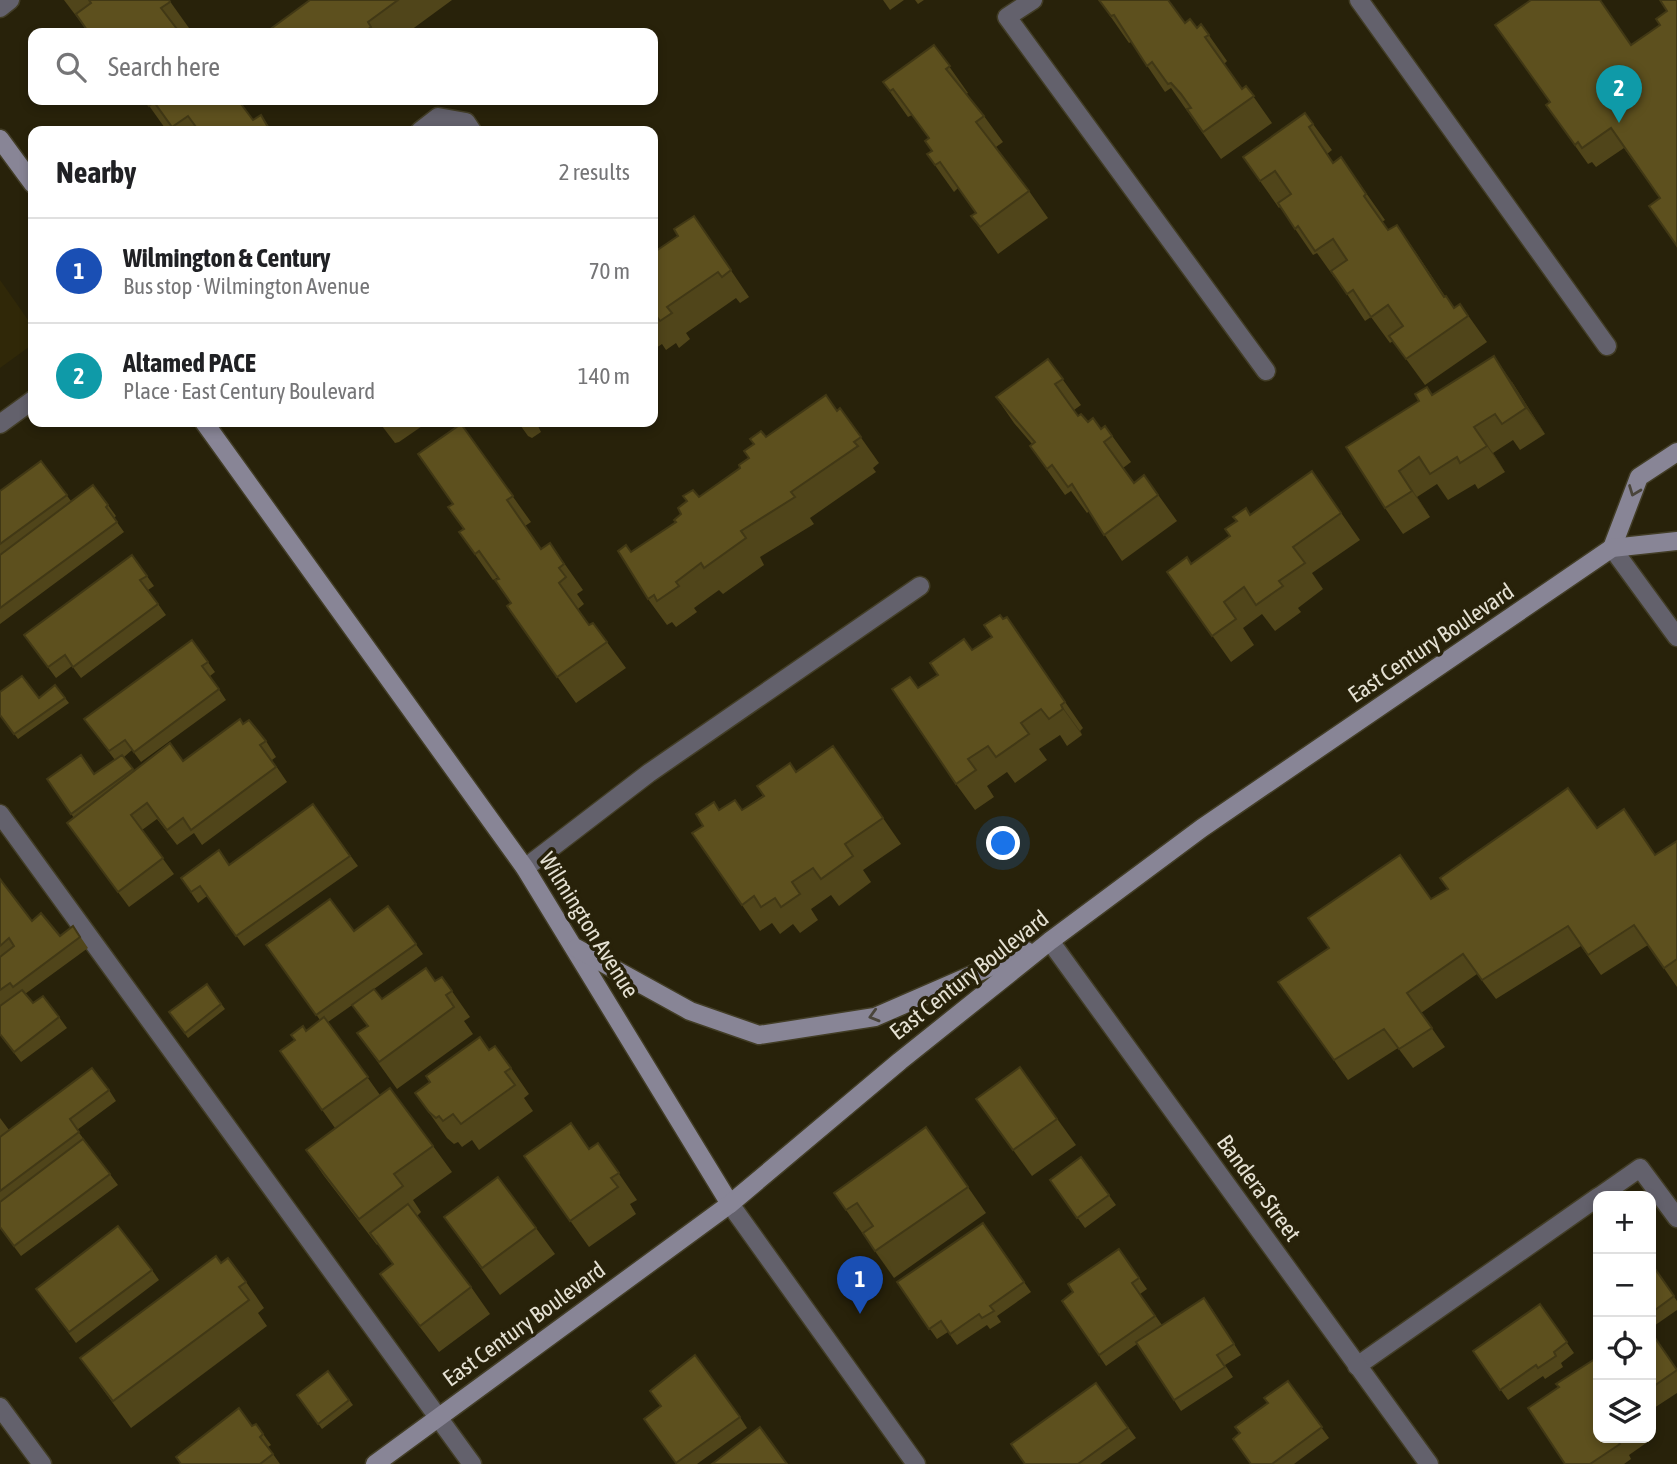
<!DOCTYPE html>
<html lang="en">
<head>
<meta charset="utf-8">
<style>
	:root { --surface:#fff; --page:#f2f2f2; --text:#202124; --muted:#757577; --line:#e0e0e0; --accent:#0b8043 }
	body { margin:0; font-family:"Asap Condensed",sans-serif; background:var(--page); color:var(--text) }
	.controls { position:absolute; right:21px; bottom:21px; display:grid; overflow:hidden; border-radius:14px; box-shadow:0 4px 10px #0003 }
	.controls button { width:63px; height:63px; display:grid; place-items:center; padding:0; border:0; border-bottom:2px solid var(--line); background:var(--surface); color:var(--text); font:35px sans-serif }
	.you { position:absolute; left:1004px; top:844px; width:24px; height:24px; margin:-18px; border:5px solid #fff; border-radius:50%; background:#1a73e8; box-shadow:0 0 0 10px #1a73e833 }
	.badge { display:grid; place-items:center; width:46px; height:46px; border-radius:50%; background:var(--accent); color:#fff; font-size:23px; font-weight:700 }
	.pin { position:absolute; translate:-50% -58px; filter:drop-shadow(0 2px 4px #0008) }
	.pin::after { content:''; position:absolute; top:37px; width:24px; height:21px; background:inherit; clip-path:polygon(0 0,100% 0,50% 100%) }
	.list { margin:0; padding:0; list-style:none }
	h2 { display:flex; justify-content:space-between; align-items:center; height:91px; margin:0; padding:0 28px; font-size:30px }
	h2 small { font-size:23px; font-weight:400; color:var(--muted) }
	.list li { display:grid; grid-template-columns:46px 1fr auto; gap:21px; align-items:center; box-sizing:border-box; height:105px; padding:0 28px; border-top:2px solid var(--line) }
	.list b { display:block; font-size:26px; white-space:nowrap }
	.list p { margin:0; font-size:23px; white-space:nowrap; color:var(--muted) }
	.list em { font-size:23px; font-style:normal; color:var(--muted) }
	.icon { flex:none; width:38px; height:38px; fill:none; stroke:currentColor; stroke-width:2; stroke-linecap:round; stroke-linejoin:round }
	.map { position:relative; flex:none; width:1677px; height:1464px; overflow:hidden }
	.search { position:absolute; background:var(--surface); box-shadow:0 4px 10px #0003; left:28px; top:28px; width:630px; height:77px; display:flex; align-items:center; gap:18px; box-sizing:border-box; padding:0 24px; border-radius:14px; color:var(--muted); font-size:26px }
	.panel { position:absolute; background:var(--surface); box-shadow:0 4px 10px #0003; left:28px; top:126px; width:630px; height:301px; border-radius:14px }
	.map>svg:first-child { display:block }
	.built { fill:#302808 }
	.lines { fill:none; stroke-linecap:round; stroke-linejoin:round }
	.service-casing { stroke:#423d26; stroke-width:21 }
	.minor-casing { stroke:#423d26; stroke-width:21 }
	.tertiary-casing { stroke:#423d26; stroke-width:21 }
	.secondary-casing { stroke:#423d26; stroke-width:21 }
	.service { stroke:#63616c; stroke-width:18 }
	.minor { stroke:#63616c; stroke-width:18 }
	.tertiary { stroke:#63616c; stroke-width:18 }
	.secondary { stroke:#888596; stroke-width:18 }
	.wall { fill:#50451a }
	.shaded-wall { fill:#413815 }
	.building { fill:#5d501e; stroke:#413815; stroke-width:2 }
	.oneway { stroke:#4a453b }
	.labels { text-anchor:middle; dominant-baseline:central; stroke-width:7; stroke-linejoin:round; paint-order:stroke }
	.street-label { font-size:23px; fill:#e5e1d3; stroke:#28220a }
</style>
</head>
<body>
<div class="map">
<svg width="1677" height="1464" viewBox="0 0 1677 1464">
	<rect width="100%" height="100%" fill="#28220a"/>
	<!-- built -->
	<path class="built" d="M0,280L33,327V344L0,368Z"/>
	<g class="lines">
		<defs>
			<g id="service">
				<path d="M1033,0L1007,17L1266,371"/>
				<path d="M1359,0L1607,346"/>
				<path d="M0,8L10,0"/>
				<path d="M420,131L438,117L466,122L472,131"/>
				<path d="M0,814L472,1464"/>
				<path d="M525,868L649,773L920,586"/>
				<path d="M1600,1196L1640,1168L1677,1218"/>
				<path d="M1357,1366L1598,1197"/>
			</g>
			<g id="minor">
				<path d="M0,424L33,400"/>
				<path d="M1612,548L1677,637"/>
				<path d="M1050,941L1429,1464"/>
				<path d="M0,1407L42,1464"/>
			</g>
			<path id="tertiary" d="M730,1204L916,1464"/>
			<g id="secondary">
				<path d="M0,139L33,184"/>
				<path d="M204,422L525,868L730,1204"/>
				<path d="M1612,548L1639,477L1677,452"/>
				<path d="M576,948L690,1011L759,1035L875,1017L1027,951"/>
				<path d="M375,1464L730,1204L900,1061L1050,941L1202,828L1612,548L1677,541"/>
			</g>
		</defs>
		<!-- service casing -->
		<use href="#service" class="service-casing"/>
		<!-- minor casing -->
		<use href="#minor" class="minor-casing"/>
		<!-- tertiary casing -->
		<use href="#tertiary" class="tertiary-casing"/>
		<!-- secondary casing -->
		<use href="#secondary" class="secondary-casing"/>
		<!-- service -->
		<use href="#service" class="service"/>
		<!-- minor -->
		<use href="#minor" class="minor"/>
		<!-- tertiary -->
		<use href="#tertiary" class="tertiary"/>
		<!-- secondary -->
		<use href="#secondary" class="secondary"/>
	</g>
	<!-- wall -->
	<g class="wall">
		<path d="M64,0H169L189,28L181,33H89Z"/>
		<path d="M310,0H452L407,33H265Z"/>
		<path d="M883,0H904L890,10Z"/>
		<path d="M915,0H924L918,4Z"/>
		<path d="M1099,0L1185,23L1197,28L1201,24L1227,61L1224,64L1242,89L1246,86L1272,123L1221,159L1171,88L1165,92L1131,42L1129,43Z"/>
		<path d="M1677,0L1660,198L1624,148L1596,167L1592,162L1588,164L1546,105L1660,25L1667,11Z"/>
		<path d="M934,45L968,93L966,94L984,116L1003,142L996,147L1029,191L1048,218L998,254L971,216L976,213L958,188L954,192L927,154L932,151L929,138L912,115L908,117L883,82Z"/>
		<path d="M145,100L253,120L261,115L272,131H174L172,129L167,131Z"/>
		<path d="M312,100H326L320,105L315,104Z"/>
		<path d="M1305,113L1332,150L1327,154L1333,163L1341,157L1385,220L1382,222L1388,230L1415,251L1445,296L1454,308L1460,304L1487,342L1425,385L1393,341L1390,343L1371,317L1365,321L1335,276L1334,277L1317,253L1313,255L1280,207L1279,208L1243,157Z"/>
		<path d="M694,216L749,297L740,303L736,298L686,333L690,339L679,348L676,343L666,350L662,344L653,350V253L678,236Z"/>
		<path d="M1048,359L1081,405L1074,410L1078,416L1088,422L1101,429L1105,426L1131,462L1123,468L1134,483L1144,475L1177,521L1122,561L1089,511L1087,513L1071,491L1065,495L1030,446L1032,444L1014,423L996,397Z"/>
		<path d="M1512,382L1545,434L1520,450L1513,440L1493,453L1505,472L1478,489L1475,484L1448,500L1437,484L1417,497L1430,517L1403,534L1385,508L1419,401L1433,395Z"/>
		<path d="M840,408L879,463L873,468L876,472L810,518L814,524L760,557L764,565L723,594L719,590L694,608L697,612L676,627L672,622L667,625L648,599L631,552L676,522L681,514L699,497L740,468L766,437L837,410Z"/>
		<path d="M379,422H428L399,442L395,443Z"/>
		<path d="M518,422H544L538,426L541,432L532,438L528,436Z"/>
		<path d="M461,424L531,522L525,526L541,549L550,543L583,590L577,594L584,604L578,609L589,625L593,623L626,668L576,703L507,606L511,603L498,579L497,578L493,580L459,532L463,529L453,504Z"/>
		<path d="M41,461L71,501L108,505L116,516L114,518L124,532L0,624V491Z"/>
		<path d="M1312,471L1360,540L1312,573L1323,589L1298,608L1301,612L1275,631L1262,614L1243,628L1254,645L1231,662L1167,572L1191,564L1230,536L1250,515Z"/>
		<path d="M132,555L154,586L148,590L166,615L81,678L72,666L56,678L24,635Z"/>
		<path d="M1007,617L1083,728L1080,731L1082,735L1067,746L1060,735L1039,749L1047,760L1015,783L1007,772L987,786L994,797L975,810L956,784L918,688L992,637L1003,619Z"/>
		<path d="M192,640L215,672L210,676L226,700L141,762L132,750L124,757L134,771L183,761L243,724L266,741L276,757L272,760L287,782L202,845L194,833L177,845L157,819L142,830L174,874L129,907L67,823L74,818L47,779L94,774L115,760L84,719Z"/>
		<path d="M55,685L69,703L18,739L0,715L39,698Z"/>
		<path d="M833,746L901,844L863,870L871,882L839,906L831,895L811,909L818,920L800,933L793,924L780,934L772,923L760,931L692,833L703,826L720,810H742Z"/>
		<path d="M313,804L358,866L244,946L207,896L198,903L181,878L229,865Z"/>
		<path d="M1597,828H1638L1655,855L1677,841V987L1648,945L1601,975L1581,946L1496,999L1477,974L1421,1013L1445,1047L1413,1068L1398,1048L1348,1080L1278,982L1431,899Z"/>
		<path d="M0,879L32,921L60,936L73,926L88,948L25,994L33,1003L59,1017L67,1028L21,1062L0,1035Z"/>
		<path d="M388,906L423,954L374,989L382,999L435,981L442,977L470,1017L464,1021L473,1034L397,1089L357,1033L367,1026L352,1005L365,996L328,1022L380,1095L433,1146L452,1172L413,1200L421,1212L417,1216L471,1287L490,1314L439,1352L399,1300L380,1274L393,1264L378,1244L377,1245L324,1176L306,1150L335,1128L280,1051L320,1020L266,945L354,931Z"/>
		<path d="M207,984L225,1009L188,1038L169,1012Z"/>
		<path d="M489,1050L511,1068L529,1094L524,1098L533,1111L479,1150L472,1140L462,1147L458,1142L454,1144L447,1138L415,1093L430,1082Z"/>
		<path d="M1020,1067L1076,1145L1032,1176L976,1099Z"/>
		<path d="M109,1090L116,1101L77,1130L118,1185L21,1256L0,1228V1118L9,1130Z"/>
		<path d="M926,1127L986,1213L894,1278L834,1193Z"/>
		<path d="M598,1143L637,1200L630,1204L636,1214L589,1247L524,1156L589,1149Z"/>
		<path d="M1081,1157L1116,1205L1085,1228L1050,1180Z"/>
		<path d="M444,1217L536,1228L555,1254L500,1295Z"/>
		<path d="M983,1223L1031,1292L997,1316L1001,1322L990,1329L987,1325L957,1345L948,1332L937,1339L897,1282Z"/>
		<path d="M1119,1249L1147,1289L1140,1294L1162,1325L1212,1309L1241,1355L1225,1365L1233,1377L1181,1411L1137,1344L1106,1366L1062,1301L1073,1292Z"/>
		<path d="M221,1263L246,1282L264,1308L258,1313L267,1326L131,1428L80,1358Z"/>
		<path d="M1651,1263L1677,1301V1310L1651,1328Z"/>
		<path d="M152,1270L159,1280L76,1343L36,1289Z"/>
		<path d="M1540,1304L1574,1353L1561,1363L1563,1367L1545,1379L1543,1376L1508,1400L1473,1351Z"/>
		<path d="M1651,1332L1677,1370V1393L1651,1410Z"/>
		<path d="M328,1371L353,1405L322,1429L297,1395Z"/>
		<path d="M1288,1381L1329,1438L1294,1464H1251L1240,1433Z"/>
		<path d="M1096,1383L1136,1438L1100,1464H1025Z"/>
		<path d="M661,1406L740,1417L747,1428L697,1464H677L644,1419Z"/>
		<path d="M256,1424L271,1445L268,1447L280,1464H181Z"/>
		<path d="M1598,1438H1647L1649,1441L1629,1455L1631,1459L1624,1464H1565Z"/>
	</g>
	<!-- shaded-wall -->
	<g class="shaded-wall">
		<path d="M1397,225L1415,251L1462,323L1444,297Z"/>
		<path d="M1494,356L1512,382L1545,434L1526,408Z"/>
		<path d="M1474,427L1493,453L1505,472L1487,446Z"/>
		<path d="M1399,471L1417,497L1430,517L1412,491Z"/>
		<path d="M1061,705L1080,731L1082,735L1063,709Z"/>
	</g>
	<!-- building -->
	<g class="building">
		<path d="M89,0H169L170,2L161,8L180,33H89L76,14L91,3Z"/>
		<path d="M310,0H398L368,22L371,27L363,33H265Z"/>
		<path d="M1099,0H1168L1185,23L1190,19L1197,28L1201,24L1209,35L1205,37L1242,89L1246,86L1254,96L1203,132L1187,109L1191,108L1181,94L1171,83L1168,84L1152,62L1147,66L1114,15L1111,16Z"/>
		<path d="M1531,0H1600L1631,45L1660,25L1656,19L1667,11L1660,0H1677V246L1649,206L1660,198L1611,128L1582,148L1578,142L1575,145L1546,105L1550,102L1495,25Z"/>
		<path d="M934,45L950,66L946,69L984,116L976,122L1029,191L980,227L971,216L976,213L940,162L935,165L927,154L932,151L925,141L929,138L893,89L890,91L883,82Z"/>
		<path d="M145,100H238L253,120L261,115L269,129L266,131H199L188,116L172,127L154,102L149,106Z"/>
		<path d="M1305,113L1313,124L1309,127L1333,163L1341,157L1366,194L1364,196L1388,230L1397,225L1444,297L1446,296L1454,308L1460,304L1468,316L1406,359L1389,336L1403,326L1388,305L1371,317L1353,290L1347,294L1331,271L1347,260L1333,239L1315,251L1298,226L1295,229L1278,203L1291,194L1275,171L1260,181L1243,157Z"/>
		<path d="M694,216L731,270L722,277L718,272L667,307L672,313L660,321L657,317L653,320V253L678,236L674,229Z"/>
		<path d="M1494,356L1526,408L1502,424L1495,414L1474,427L1487,446L1460,463L1457,457L1430,474L1419,457L1399,471L1412,491L1385,508L1346,447L1419,401L1415,394L1427,387L1432,395Z"/>
		<path d="M1048,359L1063,379L1055,384L1078,416L1081,414L1088,422L1093,418L1101,429L1105,426L1112,436L1104,442L1134,483L1144,475L1158,495L1104,535L1072,484L1068,487L1052,465L1047,469L1030,446L1035,442L996,397Z"/>
		<path d="M826,395L837,411L840,408L861,437L854,442L858,446L791,492L795,497L741,531L746,538L704,568L701,563L676,582L679,586L657,601L654,595L648,599L618,551L626,545L631,552L676,522L674,520L681,514L678,508L687,501L683,496L693,490L699,497L740,468L739,465L749,458L744,451L754,444L750,439L761,431L766,437Z"/>
		<path d="M461,424L513,496L507,500L541,549L550,543L564,564L559,568L566,577L559,583L589,625L593,623L607,642L557,677L507,606L511,603L495,580L499,579L479,551L475,554L459,532L464,529L448,507L453,504L418,454Z"/>
		<path d="M41,461L67,495L0,544V491Z"/>
		<path d="M1312,471L1341,513L1293,547L1305,563L1279,581L1283,586L1256,605L1244,587L1224,602L1236,619L1212,636L1167,572L1187,557L1191,564L1230,536L1225,529L1237,521L1233,517L1246,508L1250,515Z"/>
		<path d="M93,485L108,505L106,507L117,522L0,608V555Z"/>
		<path d="M132,555L147,576L140,580L158,604L73,667L65,655L48,667L24,635Z"/>
		<path d="M1000,615L1003,619L1007,617L1065,702L1061,705L1063,709L1049,719L1041,709L1021,723L1029,734L996,757L988,746L968,759L976,770L956,784L892,689L910,677L918,688L938,675L930,663L964,639L972,650L992,637L984,625Z"/>
		<path d="M192,640L208,662L202,666L219,689L134,752L125,740L109,751L84,719Z"/>
		<path d="M22,676L39,698L55,685L65,698L14,734L0,715V692Z"/>
		<path d="M240,719L243,724L249,720L266,741L260,745L276,767L191,830L183,818L167,830L147,803L131,815L163,858L118,892L67,823L170,743L183,761Z"/>
		<path d="M833,746L883,818L845,844L853,856L821,879L813,868L792,882L800,894L781,907L775,898L761,907L754,896L742,905L692,833L703,826L696,814L714,802L719,810L735,800L742,810L764,796L757,786L790,763L796,772Z"/>
		<path d="M81,755L94,774L122,755L133,769L71,814L47,779Z"/>
		<path d="M1568,788L1597,828L1624,809L1655,855L1677,841V959L1664,968L1634,925L1588,955L1568,926L1482,980L1463,954L1407,993L1432,1028L1399,1049L1384,1029L1334,1060L1278,982L1329,948L1308,918L1400,855L1431,899L1448,889L1440,878Z"/>
		<path d="M313,804L350,856L236,936L200,886L191,892L181,878L219,850L229,865Z"/>
		<path d="M0,879L32,921L41,913L60,936L73,926L80,937L13,987L10,983L0,990V957L14,946L9,938L0,946Z"/>
		<path d="M330,899L354,931L388,906L416,944L316,1015L266,945Z"/>
		<path d="M426,968L435,981L442,977L452,991L446,995L454,1007L379,1062L357,1033L368,1026L352,1005L374,989L382,999Z"/>
		<path d="M207,984L221,1004L185,1033L169,1012Z"/>
		<path d="M22,990L33,1003L43,996L59,1017L14,1052L0,1034V1006Z"/>
		<path d="M324,1017L368,1077L322,1110L280,1051L295,1040L291,1035L303,1026L306,1031Z"/>
		<path d="M480,1037L489,1050L495,1046L511,1068L505,1072L515,1085L461,1124L453,1114L443,1121L439,1116L436,1118L429,1112L415,1093L430,1082L426,1076Z"/>
		<path d="M1020,1067L1057,1119L1013,1150L976,1099Z"/>
		<path d="M92,1068L109,1090L70,1119L79,1132L0,1191V1137Z"/>
		<path d="M390,1088L433,1146L394,1174L403,1186L359,1219L306,1150Z"/>
		<path d="M571,1123L589,1149L598,1143L619,1173L611,1178L618,1187L570,1221L524,1156Z"/>
		<path d="M926,1127L968,1187L875,1251L863,1233L873,1226L857,1203L846,1210L834,1193Z"/>
		<path d="M83,1139L110,1174L14,1246L0,1227V1202Z"/>
		<path d="M1081,1157L1109,1195L1077,1218L1050,1180Z"/>
		<path d="M498,1177L536,1228L482,1268L444,1217Z"/>
		<path d="M408,1204L471,1287L420,1326L380,1274L393,1264L370,1233Z"/>
		<path d="M983,1223L1024,1282L990,1306L994,1311L982,1318L979,1314L950,1334L941,1321L929,1329L897,1282Z"/>
		<path d="M118,1226L152,1270L69,1332L36,1289Z"/>
		<path d="M1119,1249L1139,1278L1132,1283L1155,1316L1099,1355L1062,1301L1073,1292L1068,1284Z"/>
		<path d="M216,1256L221,1263L228,1258L246,1282L239,1287L249,1300L113,1401L80,1358Z"/>
		<path d="M1651,1263L1674,1296L1651,1313Z"/>
		<path d="M1204,1298L1234,1344L1217,1355L1225,1367L1174,1400L1136,1342Z"/>
		<path d="M1540,1304L1567,1342L1554,1352L1556,1356L1538,1368L1536,1365L1500,1390L1473,1351Z"/>
		<path d="M1651,1332L1677,1370L1651,1388Z"/>
		<path d="M695,1355L740,1417L676,1463L644,1419L661,1406L650,1391Z"/>
		<path d="M1598,1357V1438H1621L1618,1440L1620,1444L1590,1464H1565L1528,1408L1559,1387L1556,1384Z"/>
		<path d="M328,1371L349,1400L318,1424L297,1395Z"/>
		<path d="M1288,1381L1322,1427L1272,1464H1251L1233,1439L1240,1433L1235,1427L1268,1403L1264,1398Z"/>
		<path d="M1096,1383L1128,1428L1078,1464H1025L1011,1444Z"/>
		<path d="M239,1408L252,1426L256,1424L263,1434L260,1437L273,1454L260,1464H181L176,1457Z"/>
		<path d="M760,1427L787,1464H712Z"/>
	</g>
	<!-- one-way arrows -->
	<defs><path id="oneway-chevron" d="M-2-3.5L2.5 0L-2 3.5" fill="none" stroke-width="1.6" stroke-linecap="round" stroke-linejoin="round" transform="scale(1.75)"/></defs>
	<g class="oneway">
		<use href="#oneway-chevron" transform="translate(1634 491) rotate(111)"/>
		<use href="#oneway-chevron" transform="translate(874 1016) rotate(164)"/>
	</g>
	<g class="labels">
		<!-- street labels -->
		<g class="street-label">
			<text transform="translate(1431 643) rotate(-34)">East Century Boulevard</text>
			<text transform="translate(589 925) rotate(58)">Wilmington Avenue</text>
			<text transform="translate(969 975) rotate(-38)">East Century Boulevard</text>
			<text transform="translate(1259 1188) rotate(54)">Bandera Street</text>
			<text transform="translate(524 1324) rotate(-36)">East Century Boulevard</text>
		</g>
	</g>
</svg>
<div class="controls">
<button>+</button>
<button>−</button>
<button><svg class="icon" aria-label="locate" viewBox="0 0 24 24"><circle cx="12" cy="12" r="6"/><path d="M12 2v4M12 18v4M2 12h4M18 12h4"/></svg></button>
<button><svg class="icon" aria-label="layers" viewBox="0 0 24 24"><path d="M12 4l9 5-9 5-9-5zM3 14l9 5 9-5"/></svg></button>
</div>
<div class="you"></div>
<div class="pin badge" style="left:860px;top:1314px;background:#1a4fb4">1</div>
<div class="pin badge" style="left:1619px;top:123px;background:#0f9aa8">2</div>
<div class="search"><svg class="icon" aria-label="search" viewBox="0 0 24 24"><circle cx="10" cy="10" r="6"/><path d="M15 15l6 6"/></svg>Search here</div>
<section class="panel">
<h2>Nearby<small>2 results</small></h2>
<ul class="list">
<li><span class="badge" style="background:#1a4fb4">1</span><div><b>Wilmington &amp; Century</b><p>Bus stop · Wilmington Avenue</p></div><em>70 m</em></li>
<li><span class="badge" style="background:#0f9aa8">2</span><div><b>Altamed PACE</b><p>Place · East Century Boulevard</p></div><em>140 m</em></li>
</ul>
</section>
</div>
</body>
</html>
